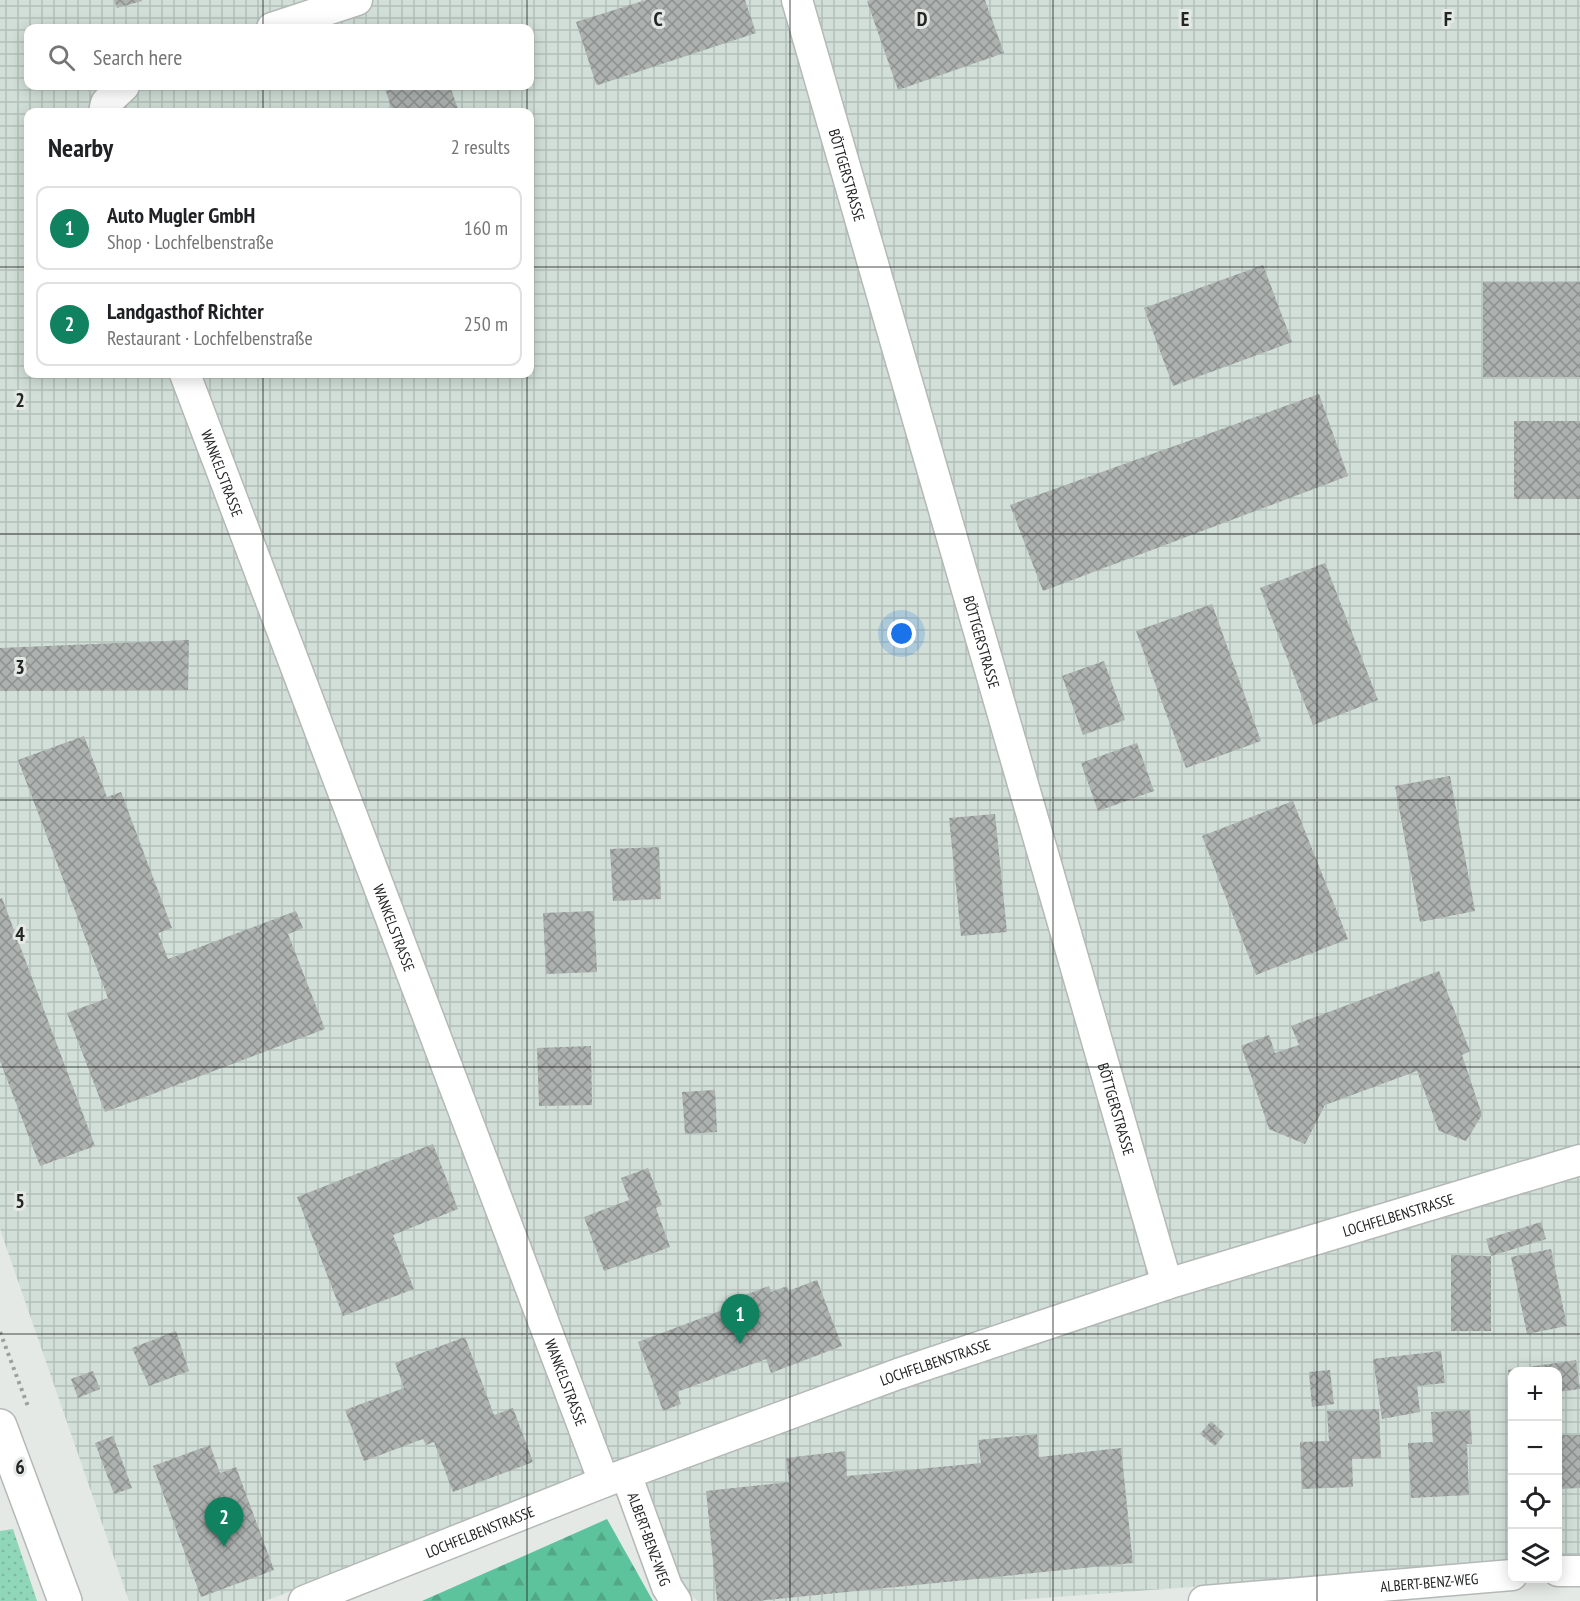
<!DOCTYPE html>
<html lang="en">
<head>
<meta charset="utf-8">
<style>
	:root { --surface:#fff; --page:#f6f6f6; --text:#202124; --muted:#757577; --line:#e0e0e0; --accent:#108260 }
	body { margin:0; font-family:"PT Sans Narrow",sans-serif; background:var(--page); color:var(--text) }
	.controls { position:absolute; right:18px; bottom:18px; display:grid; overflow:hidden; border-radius:12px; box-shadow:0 3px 15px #0003 }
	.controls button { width:54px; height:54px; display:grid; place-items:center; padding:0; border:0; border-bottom:2px solid var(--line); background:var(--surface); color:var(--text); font:30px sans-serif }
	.you { position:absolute; left:902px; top:634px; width:21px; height:21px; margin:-15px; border:4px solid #fff; border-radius:50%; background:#1a73e8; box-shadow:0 0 0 9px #1a73e833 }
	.badge { display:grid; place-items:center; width:39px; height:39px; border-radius:50%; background:var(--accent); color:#fff; font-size:20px; font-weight:700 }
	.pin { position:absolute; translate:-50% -50px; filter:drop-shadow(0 2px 3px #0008) }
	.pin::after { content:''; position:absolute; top:32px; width:21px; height:18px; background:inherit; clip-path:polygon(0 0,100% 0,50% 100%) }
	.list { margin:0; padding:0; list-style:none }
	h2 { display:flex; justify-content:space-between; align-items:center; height:78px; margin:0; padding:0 24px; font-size:26px }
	h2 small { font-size:20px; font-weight:400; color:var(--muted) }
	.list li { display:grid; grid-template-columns:39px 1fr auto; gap:18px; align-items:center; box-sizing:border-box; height:84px; margin:0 12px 12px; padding:0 12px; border:2px solid var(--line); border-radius:12px }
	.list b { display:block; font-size:22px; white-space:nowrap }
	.list p { margin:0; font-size:20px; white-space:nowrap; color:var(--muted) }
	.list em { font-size:20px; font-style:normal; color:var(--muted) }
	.icon { flex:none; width:33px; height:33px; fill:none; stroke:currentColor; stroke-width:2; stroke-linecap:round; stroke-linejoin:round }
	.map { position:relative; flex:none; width:1580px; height:1601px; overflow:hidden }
	.search { position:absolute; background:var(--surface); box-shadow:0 3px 15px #0003; left:24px; top:24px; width:510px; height:66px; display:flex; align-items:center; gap:15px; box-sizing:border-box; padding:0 21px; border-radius:12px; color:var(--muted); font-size:22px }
	.panel { position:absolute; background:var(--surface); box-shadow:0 3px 15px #0003; left:24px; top:108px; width:510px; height:270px; border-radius:12px }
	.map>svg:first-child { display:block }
	.industrial { fill:url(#industrial-grid); fill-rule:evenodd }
	.grass { fill:url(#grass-dots) }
	.forest { fill:url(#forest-firs) }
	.building { fill:url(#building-cross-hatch) }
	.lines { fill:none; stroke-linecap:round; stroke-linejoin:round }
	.minor-casing { stroke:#b4b9b7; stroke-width:33 }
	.major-casing { stroke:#b4b9b7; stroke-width:36 }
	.path { stroke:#9c9f9d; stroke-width:4; stroke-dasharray:3 4.5; stroke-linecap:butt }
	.minor { stroke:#fff; stroke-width:30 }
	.major { stroke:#fff; stroke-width:33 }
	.grid { fill:none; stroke:#232524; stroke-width:1.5; stroke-opacity:0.55 }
	.labels { text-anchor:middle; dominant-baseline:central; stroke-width:6; stroke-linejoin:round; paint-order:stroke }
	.street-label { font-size:15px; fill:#232524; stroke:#e4e9e6 }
	.grid-label { font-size:20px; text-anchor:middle; font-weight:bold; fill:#232524; stroke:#e4e9e6; stroke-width:6; stroke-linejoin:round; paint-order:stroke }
</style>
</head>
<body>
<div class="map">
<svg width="1580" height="1601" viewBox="0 0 1580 1601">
	<defs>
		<pattern id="industrial-grid" width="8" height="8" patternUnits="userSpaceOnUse" patternTransform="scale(1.5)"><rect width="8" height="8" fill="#d1dfd8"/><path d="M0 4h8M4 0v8" fill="none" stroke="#b3bfb9"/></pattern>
		<pattern id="grass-dots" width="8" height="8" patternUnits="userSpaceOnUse" patternTransform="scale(1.5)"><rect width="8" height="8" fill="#8fd7b8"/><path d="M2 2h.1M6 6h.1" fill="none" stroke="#7bb89e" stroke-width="1.8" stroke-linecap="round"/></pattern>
		<pattern id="forest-firs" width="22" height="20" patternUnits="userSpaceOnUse" patternTransform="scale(1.5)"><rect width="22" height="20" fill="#5dc39c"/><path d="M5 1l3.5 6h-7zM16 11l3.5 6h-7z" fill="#51a786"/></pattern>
		<pattern id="building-cross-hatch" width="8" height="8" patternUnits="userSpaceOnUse" patternTransform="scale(1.5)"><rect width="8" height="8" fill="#adb2b0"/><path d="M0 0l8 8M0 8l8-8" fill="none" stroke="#8c918f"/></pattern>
	</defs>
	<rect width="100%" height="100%" fill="#e4e9e6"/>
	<!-- industrial -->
	<path class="industrial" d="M0,0H1580V1558L1558,1559V1372H1512V1563L1002,1601H698L682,1588L637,1461L265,1601H129L0,1229ZM28,28H530V86H28ZM28,112H530V374H28Z"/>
	<!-- grass -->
	<path class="grass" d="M13,1529L37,1601H0V1531Z"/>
	<!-- forest -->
	<path class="forest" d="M607,1519L653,1601H422Z"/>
	<!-- building -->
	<g class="building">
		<path d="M114,0H142V1L117,8Z"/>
		<path d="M646,0H745L756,33L598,85L596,84L576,22Z"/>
		<path d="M871,0H985L1004,53L898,90L867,1Z"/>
		<path d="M384,86H450L459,112H393Z"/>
		<path d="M1263,265L1292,342L1173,386L1144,308Z"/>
		<rect x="1483" y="282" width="97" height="95"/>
		<path d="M1319,394L1348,476L1043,591L1010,505Z"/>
		<rect x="1514" y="421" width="66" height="78"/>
		<path d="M1325,563L1378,700L1313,725L1260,588Z"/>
		<path d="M1212,604L1261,741L1186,768L1136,631Z"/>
		<path d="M189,640L188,690L0,691V648Z"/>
		<path d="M1104,661L1125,720L1083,735L1062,676Z"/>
		<path d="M84,736L107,797L121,792L172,928L158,933L168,959L296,911L303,928L288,934L325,1029L105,1112L67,1013L108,998L18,760Z"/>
		<path d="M1137,743L1154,791L1098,811L1081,763Z"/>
		<path d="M1450,776L1475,911L1420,922L1395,786Z"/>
		<path d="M1293,801L1348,939L1256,975L1202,836Z"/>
		<path d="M995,814L1007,932L961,936L949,818Z"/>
		<path d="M659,847L661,899L613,901L610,849Z"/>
		<path d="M2,898L95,1146L40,1166L0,1061V899Z"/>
		<path d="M594,911L597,972L546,974L543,913Z"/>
		<path d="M1439,971L1470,1051L1462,1055L1482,1115L1466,1141L1439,1131L1417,1071L1325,1105L1305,1144L1269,1129L1241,1046L1269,1035L1275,1053L1299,1045L1291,1026Z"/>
		<path d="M591,1046L592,1105L539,1106L537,1048Z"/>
		<path d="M715,1090L717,1132L685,1134L682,1092Z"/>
		<path d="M433,1144L458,1209L393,1235L414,1289L343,1316L297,1197Z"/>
		<path d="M648,1168L662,1205L656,1208L670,1247L604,1271L584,1217L629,1200L621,1178Z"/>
		<path d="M1541,1222L1546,1239L1491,1256L1486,1239Z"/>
		<path d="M1551,1249L1567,1326L1527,1334L1511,1257Z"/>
		<path d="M1451,1255L1491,1256V1331H1451Z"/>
		<path d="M817,1280L842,1346L771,1373L766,1359L677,1392L681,1404L663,1411L638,1342L744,1302L742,1296L769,1286L771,1292L787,1286L788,1291Z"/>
		<path d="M176,1331L189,1371L149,1386L132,1348Z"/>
		<path d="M465,1337L494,1415L513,1408L533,1462L453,1492L434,1442L426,1445L423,1439L364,1461L345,1410L404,1388L395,1363Z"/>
		<path d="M1441,1351L1445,1383L1417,1386L1420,1412L1382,1419L1373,1359Z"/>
		<path d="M1576,1360L1580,1389L1558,1392V1372H1512L1511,1388L1508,1370Z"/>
		<path d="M1330,1370L1334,1404L1312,1407L1309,1372Z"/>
		<path d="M93,1371L100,1389L78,1398L71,1379Z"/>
		<path d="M1379,1409L1381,1458L1352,1459L1353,1487L1302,1489L1300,1442L1329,1441L1327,1411Z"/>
		<path d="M1470,1410L1472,1444H1467L1469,1495L1411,1498L1408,1443L1433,1442L1431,1412Z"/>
		<path d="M1211,1421L1225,1434L1215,1446L1200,1434Z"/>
		<path d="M1037,1434L1039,1457L1121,1448L1133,1563L758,1601H717L706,1491L789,1482L786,1458L845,1451L847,1476L981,1463L978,1440Z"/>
		<path d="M1558,1435H1580V1488L1558,1489Z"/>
		<path d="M113,1436L132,1488L114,1494L95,1443Z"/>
		<path d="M210,1445L220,1473L236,1467L274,1570L201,1597L153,1466Z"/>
	</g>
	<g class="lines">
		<defs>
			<g id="minor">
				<path id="s1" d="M797,0L1167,1284"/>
				<path d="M272,28L357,0"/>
				<path d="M104,112L106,103L124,86"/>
				<path id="s2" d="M185,374L604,1482"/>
				<path id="s3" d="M626,1474L667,1587L676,1601"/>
				<path d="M1558,1571H1580"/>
				<path id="s4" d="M304,1601L604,1482L898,1374L1167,1284L1580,1160"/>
				<path id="s5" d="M1204,1601L1512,1575"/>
			</g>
			<path id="major" d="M0,1426L65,1601"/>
		</defs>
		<!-- minor casing -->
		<use href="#minor" class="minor-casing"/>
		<!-- major casing -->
		<use href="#major" class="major-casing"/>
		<!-- path -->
		<path class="path" d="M0,1332L29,1409"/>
		<!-- minor -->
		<use href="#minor" class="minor"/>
		<!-- major -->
		<use href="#major" class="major"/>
	</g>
	<!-- grid -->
	<path class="grid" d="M263,0V28M527,0V28M790,0V1601M1053,0V1601M1317,0V1601M263,86V112M527,86V112M0,267H28M530,267H1580M263,374V1601M527,374V1601M0,534H1580M0,800H1580M0,1067H1580M0,1334H1580"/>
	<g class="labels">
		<!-- street labels -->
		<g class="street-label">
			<text stroke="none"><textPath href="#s1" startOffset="182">BÖTTGERSTRASSE</textPath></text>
			<text stroke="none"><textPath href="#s2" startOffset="106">WANKELSTRASSE</textPath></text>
			<text stroke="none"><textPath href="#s1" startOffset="668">BÖTTGERSTRASSE</textPath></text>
			<text stroke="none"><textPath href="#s2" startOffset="592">WANKELSTRASSE</textPath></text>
			<text stroke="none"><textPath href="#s1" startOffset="1154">BÖTTGERSTRASSE</textPath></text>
			<text stroke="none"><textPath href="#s4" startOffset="1161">LOCHFELBENSTRASSE</textPath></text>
			<text stroke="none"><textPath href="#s4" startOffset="675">LOCHFELBENSTRASSE</textPath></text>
			<text stroke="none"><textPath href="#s2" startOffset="1078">WANKELSTRASSE</textPath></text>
			<text stroke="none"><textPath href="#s4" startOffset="189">LOCHFELBENSTRASSE</textPath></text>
			<text stroke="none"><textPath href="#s3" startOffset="69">ALBERT-BENZ-WEG</textPath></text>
			<text stroke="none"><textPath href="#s5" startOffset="226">ALBERT-BENZ-WEG</textPath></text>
		</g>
	</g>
	<g class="grid-label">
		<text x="658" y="26">C</text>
		<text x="922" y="26">D</text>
		<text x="1185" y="26">E</text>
		<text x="1448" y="26">F</text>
		<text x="20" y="407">2</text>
		<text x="20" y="674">3</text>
		<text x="20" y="941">4</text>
		<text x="20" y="1208">5</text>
		<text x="20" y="1474">6</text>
	</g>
</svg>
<div class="controls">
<button>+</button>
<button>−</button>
<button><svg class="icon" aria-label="locate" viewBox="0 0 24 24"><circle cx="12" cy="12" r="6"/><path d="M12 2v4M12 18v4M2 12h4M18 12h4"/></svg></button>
<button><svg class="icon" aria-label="layers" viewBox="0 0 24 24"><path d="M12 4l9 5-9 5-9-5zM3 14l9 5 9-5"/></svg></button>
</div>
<div class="you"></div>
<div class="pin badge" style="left:740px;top:1344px">1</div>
<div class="pin badge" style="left:224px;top:1547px">2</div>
<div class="search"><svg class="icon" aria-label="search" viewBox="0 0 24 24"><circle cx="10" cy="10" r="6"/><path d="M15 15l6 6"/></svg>Search here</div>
<section class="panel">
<h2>Nearby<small>2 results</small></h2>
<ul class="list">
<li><span class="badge">1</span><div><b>Auto Mugler GmbH</b><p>Shop · Lochfelbenstraße</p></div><em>160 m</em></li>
<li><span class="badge">2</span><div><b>Landgasthof Richter</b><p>Restaurant · Lochfelbenstraße</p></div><em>250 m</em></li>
</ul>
</section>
</div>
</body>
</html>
